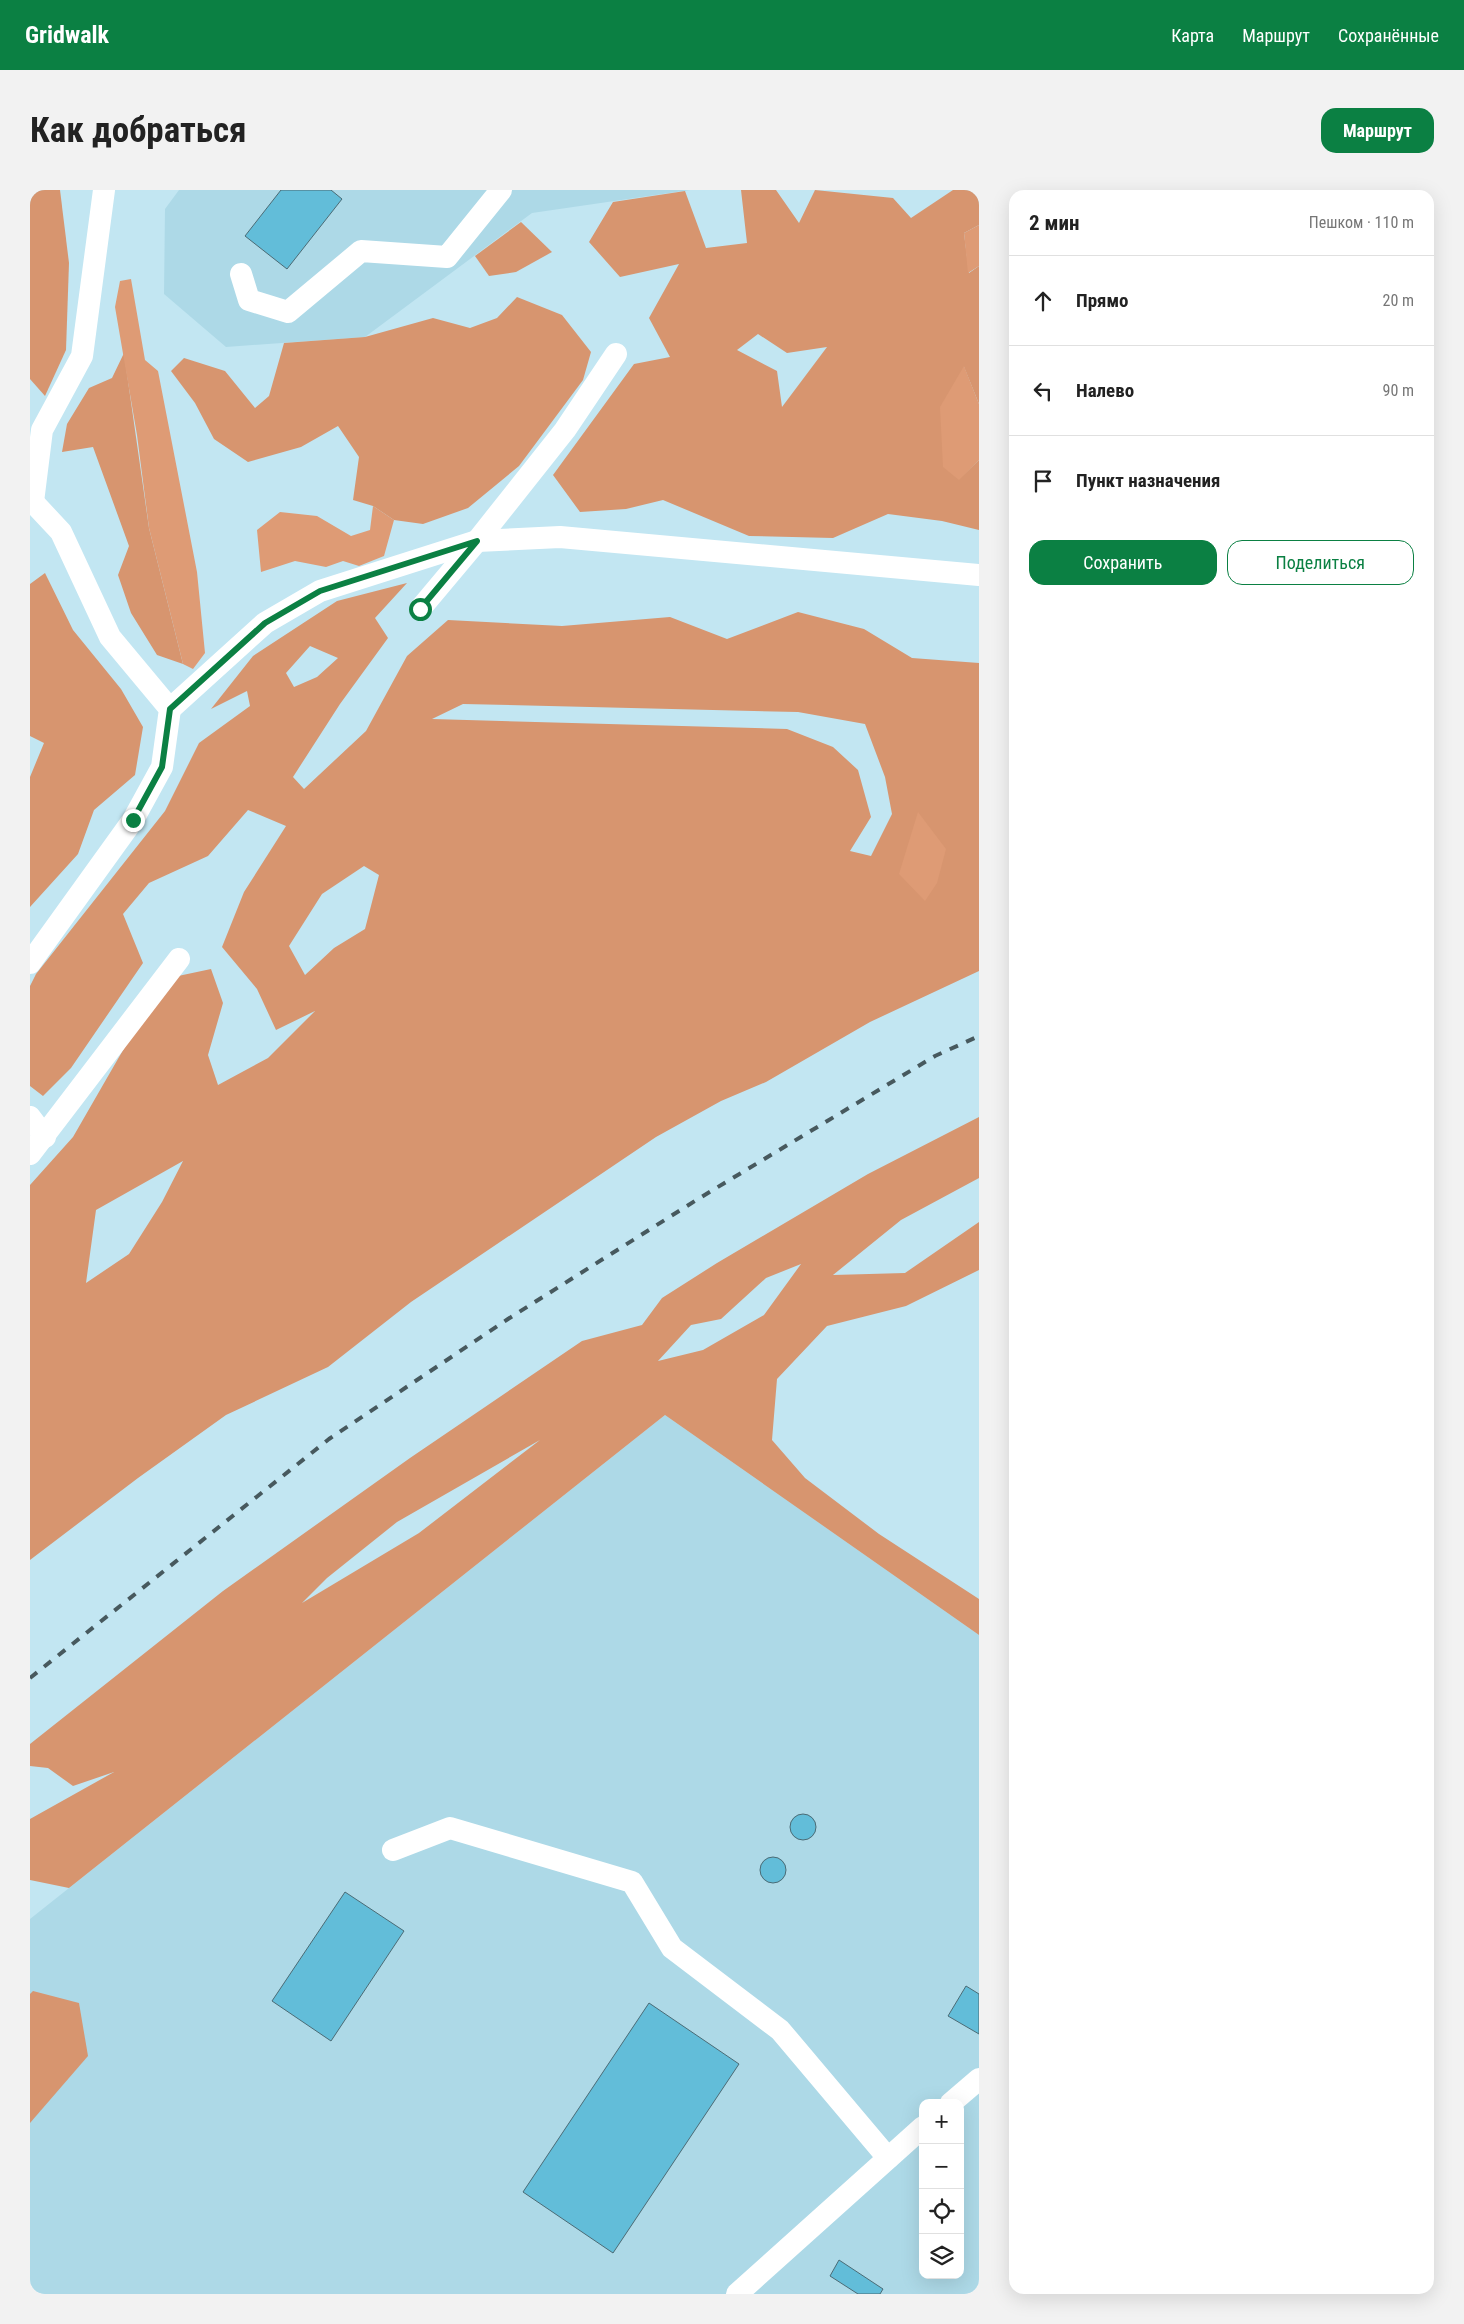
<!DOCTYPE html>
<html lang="ru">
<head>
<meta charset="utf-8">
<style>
	:root { --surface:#fff; --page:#f2f2f2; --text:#222; --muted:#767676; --line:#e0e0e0; --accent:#0b8043 }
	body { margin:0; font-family:"Roboto Condensed",sans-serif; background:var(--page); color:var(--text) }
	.controls { position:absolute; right:15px; bottom:15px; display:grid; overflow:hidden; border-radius:10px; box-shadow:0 5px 20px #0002 }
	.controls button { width:45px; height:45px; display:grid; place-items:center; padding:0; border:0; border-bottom:1px solid var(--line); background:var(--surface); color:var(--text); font:25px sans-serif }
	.stop { position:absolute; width:15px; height:15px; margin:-11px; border:4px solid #0b8043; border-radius:50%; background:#fff }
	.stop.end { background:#0b8043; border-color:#fff; box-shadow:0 1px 5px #0008 }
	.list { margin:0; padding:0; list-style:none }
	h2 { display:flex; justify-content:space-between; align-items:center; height:65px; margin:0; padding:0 20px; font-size:21px }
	h2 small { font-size:16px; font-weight:400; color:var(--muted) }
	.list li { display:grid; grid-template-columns:32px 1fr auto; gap:15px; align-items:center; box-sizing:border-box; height:90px; padding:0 20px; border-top:1px solid var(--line) }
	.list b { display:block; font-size:19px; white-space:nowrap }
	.list em { font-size:16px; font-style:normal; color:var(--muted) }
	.actions { display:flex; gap:10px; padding:15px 20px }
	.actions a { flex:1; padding:11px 0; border:1px solid var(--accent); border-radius:15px; text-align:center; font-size:18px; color:var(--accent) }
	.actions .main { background:var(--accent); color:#fff }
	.icon { flex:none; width:28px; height:28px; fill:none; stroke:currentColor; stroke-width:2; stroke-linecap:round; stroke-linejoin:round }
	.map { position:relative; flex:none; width:949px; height:2104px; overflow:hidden; border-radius:15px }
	header { display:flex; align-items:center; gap:30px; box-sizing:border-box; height:70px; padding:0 25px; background:var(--accent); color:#fff }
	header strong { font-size:24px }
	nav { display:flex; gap:28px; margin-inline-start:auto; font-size:18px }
	.intro { display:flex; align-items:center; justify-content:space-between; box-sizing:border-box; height:120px; padding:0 30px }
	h1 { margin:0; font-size:35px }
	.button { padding:12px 22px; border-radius:15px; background:var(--accent); color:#fff; font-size:18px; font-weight:700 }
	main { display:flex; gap:30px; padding:0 30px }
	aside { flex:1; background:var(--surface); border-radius:15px; box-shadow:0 5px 20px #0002 }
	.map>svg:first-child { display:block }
	.built { fill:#add9e7; fill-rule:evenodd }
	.forest { fill:#d7956f; fill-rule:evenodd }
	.water { fill:#de9b75 }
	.building { fill:#62bdd9; stroke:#4b6b75 }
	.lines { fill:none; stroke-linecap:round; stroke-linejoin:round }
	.service { stroke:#fff; stroke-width:22 }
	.rail { stroke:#47595e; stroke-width:4; stroke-dasharray:9 9; stroke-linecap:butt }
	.route { stroke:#0b8043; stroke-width:6 }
</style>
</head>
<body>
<header>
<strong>Gridwalk</strong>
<nav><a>Карта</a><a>Маршрут</a><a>Сохранённые</a></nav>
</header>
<div class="intro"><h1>Как добраться</h1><a class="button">Маршрут</a></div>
<main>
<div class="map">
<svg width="949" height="2104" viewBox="0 0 949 2104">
	<rect width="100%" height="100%" fill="#c2e6f2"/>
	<!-- built -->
	<g class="built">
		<path d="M149,0H660L502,23L335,147L196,157L134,104L135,19Z"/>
		<path d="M635,1225L949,1445V2104H0V1729ZM893,1913H930V2085H893Z"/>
	</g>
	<!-- forest -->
	<g class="forest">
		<path d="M0,0H30L39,73L36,160L15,206L0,189Z"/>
		<path d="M711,0H746L769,33L785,0L863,8L881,28L923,0H949V35L934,43L939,83L949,76V214L934,177L929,289L949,270V340L912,331L858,324L803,348L719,346L633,310L596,319L550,322L523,285L604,174L640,167L619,128L649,74L590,87L559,52L583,12L655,1L676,58L717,53ZM728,144L757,163L797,157L752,217L747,181L707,160Z"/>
		<path d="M491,32L522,62L486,82L459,86L445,66Z"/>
		<path d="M487,107L532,125L561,162L553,190L489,276L438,318L393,334L364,330L343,316L323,310L329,267L308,236L271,257L218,272L184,249L165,213L141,181L154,168L195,181L225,218L239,206L254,153L335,147L403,128L440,138L467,128Z"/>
		<path d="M94,163L119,338L153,474L127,465L101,423L88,385L99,356L63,257L32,262L37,234L59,198L82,188Z"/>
		<path d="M15,383L43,440L91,499L113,537L105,585L64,620L48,664L0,717V587L14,553L0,546V394Z"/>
		<path d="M377,393L345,428L358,448L310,514L263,587L274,599L336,541L377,466L418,430L532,436L640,427L697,449L768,422L834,439L882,468L949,473V781L840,832L736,892L691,911L626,947L381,1112L298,1177L196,1225L108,1288L0,1370V995L43,947L134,789L181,779L193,813L178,865L188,895L238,868L285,821L246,840L227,799L192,757L214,702L256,636L218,620L178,666L119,693L93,724L113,773L41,878L13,906L0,896V796L6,784L135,621L169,553L220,516L217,501L181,519L223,466L307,411ZM280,456L308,468L287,487L264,497L256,483ZM433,514L768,522L835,534L855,587L862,624L841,666L820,661L841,627L828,580L803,557L757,539L402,529ZM334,676L349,685L335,739L304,758L275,785L259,756L292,704ZM153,971L132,1012L99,1064L56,1093L66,1020Z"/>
		<path d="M949,927V988L871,1030L803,1085L875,1083L949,1032V1080L876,1116L797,1136L747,1189L742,1250L775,1288L849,1344L949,1409V1445L635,1225L39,1698L0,1690V1629L84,1582L43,1596L18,1578L0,1576V1554L193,1401L380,1268L552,1151L612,1135L632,1108L687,1073L838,984ZM771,1074L734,1125L673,1160L628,1171L661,1135L691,1129L736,1088ZM510,1250L389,1343L272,1413L297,1388L367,1332Z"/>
		<path d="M3,1801L49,1813L58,1866L0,1933V1804Z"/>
	</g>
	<!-- water -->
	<g class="water">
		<path d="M949,35V76L938,83L934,43Z"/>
		<path d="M101,89L115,170L128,181L167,382L175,463L163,479L153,474L119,338L107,245L85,117L90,91Z"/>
		<path d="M934,176L949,214V270L929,290L913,277L910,217Z"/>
		<path d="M343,316L364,330L354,366L329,376L313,371L296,377L265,371L231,382L227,340L250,322L287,326L321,346L340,340Z"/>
		<path d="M888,622L916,659L907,693L895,711L869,684Z"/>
	</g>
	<!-- building -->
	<g class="building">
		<path d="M251,0H301L312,9L257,79L215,46Z"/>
		<circle cx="773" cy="1637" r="13"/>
		<circle cx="743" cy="1680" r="13"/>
		<path d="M315,1702L374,1741L301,1851L242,1811Z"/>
		<path d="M936,1796L949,1804V1844L918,1826Z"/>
		<path d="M619,1813L709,1874L583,2063L493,2002Z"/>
		<path d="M809,2070L853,2099L850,2104H828L800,2086Z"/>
	</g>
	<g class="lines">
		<!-- service -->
		<g class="service">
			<path d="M211,84L219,110L258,122L331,61L417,67L471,0"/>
			<path d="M0,311L3,312L31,342L80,447L140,519L132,577L103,630L0,773"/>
			<path d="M3,312L12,240L52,166L74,0"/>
			<path d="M390,419L447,351L535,240L586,164"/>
			<path d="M140,519L235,433L290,401L447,351L530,347L949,385"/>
			<path d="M0,927L15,947"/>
			<path d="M0,964L149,769"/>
			<path d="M363,1660L420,1638L602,1692L642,1758L750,1840L858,1968"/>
			<path d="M921,1913L949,1889"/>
			<path d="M707,2104L893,1937"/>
		</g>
		<!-- rail -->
		<path class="rail" d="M0,1488L299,1249L478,1129L668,1009L905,866L949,846"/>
	</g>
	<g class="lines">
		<!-- route -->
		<path class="route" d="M103,630L132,577L140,519L235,433L290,401L447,351L390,419"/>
	</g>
</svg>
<div class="controls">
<button>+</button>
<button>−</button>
<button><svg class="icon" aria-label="locate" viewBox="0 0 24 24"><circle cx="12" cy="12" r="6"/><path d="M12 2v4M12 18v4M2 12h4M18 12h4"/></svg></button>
<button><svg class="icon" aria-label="layers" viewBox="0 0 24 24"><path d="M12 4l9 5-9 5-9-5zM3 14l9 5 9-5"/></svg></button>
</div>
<div class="stop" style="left:390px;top:419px"></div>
<div class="stop end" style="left:103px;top:630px"></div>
</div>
<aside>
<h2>2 мин<small>Пешком · 110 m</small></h2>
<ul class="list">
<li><svg class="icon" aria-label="ahead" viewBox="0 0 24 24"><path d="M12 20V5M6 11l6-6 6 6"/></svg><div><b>Прямо</b></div><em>20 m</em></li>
<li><svg class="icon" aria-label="left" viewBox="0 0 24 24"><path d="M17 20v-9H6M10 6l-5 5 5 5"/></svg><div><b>Налево</b></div><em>90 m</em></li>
<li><svg class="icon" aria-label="arrive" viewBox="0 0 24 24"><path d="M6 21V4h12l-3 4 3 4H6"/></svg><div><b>Пункт назначения</b></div></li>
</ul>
<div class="actions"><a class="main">Сохранить</a><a>Поделиться</a></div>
</aside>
</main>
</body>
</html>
